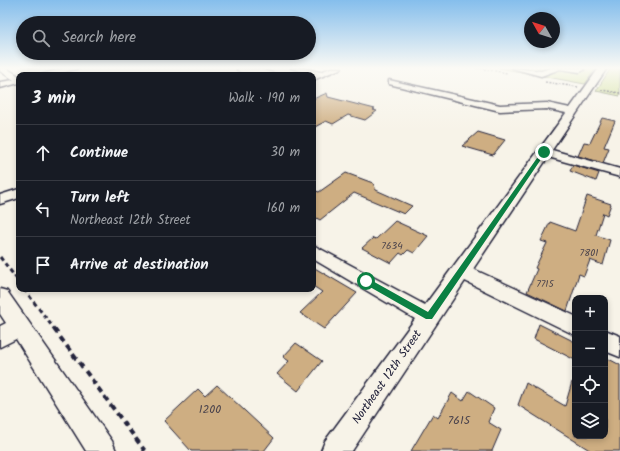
<!DOCTYPE html>
<html lang="en">
<head>
<meta charset="utf-8">
<style>
	:root { --surface:#171b24; --page:#242831; --text:#f1f3f6; --muted:#9ea1a6; --line:#363941 }
	body { margin:0; font-family:Kalam,sans-serif; background:var(--page); color:var(--text) }
	.controls { position:absolute; right:12px; bottom:12px; display:grid; overflow:hidden; border-radius:8px; box-shadow:0 2px 6px #0003 }
	.controls button { width:36px; height:36px; display:grid; place-items:center; padding:0; border:0; border-bottom:1px solid var(--line); background:var(--surface); color:var(--text); font:20px sans-serif }
	.compass { position:absolute; left:524px; top:12px; width:36px; height:36px; border-radius:50%; background:var(--surface); box-shadow:0 2px 6px #0003; rotate:309deg }
	.stop { position:absolute; width:12px; height:12px; margin:-9px; border:3px solid #0b8043; border-radius:50%; background:#fff }
	.stop.end { background:#0b8043; border-color:#fff; box-shadow:0 1px 4px #0008 }
	.list { margin:0; padding:0; list-style:none }
	h2 { display:flex; justify-content:space-between; align-items:center; height:52px; margin:0; padding:0 16px; font-size:17px }
	h2 small { font-size:13px; font-weight:400; color:var(--muted) }
	.list li { display:grid; grid-template-columns:26px 1fr auto; gap:12px; align-items:center; box-sizing:border-box; height:56px; padding:0 16px; border-top:1px solid var(--line) }
	.list b { display:block; font-size:15px; white-space:nowrap }
	.list p { margin:0; font-size:13px; white-space:nowrap; color:var(--muted) }
	.list em { font-size:13px; font-style:normal; color:var(--muted) }
	.icon { flex:none; width:22px; height:22px; fill:none; stroke:currentColor; stroke-width:2; stroke-linecap:round; stroke-linejoin:round }
	.map { position:relative; flex:none; width:620px; height:451px; overflow:hidden }
	.search { position:absolute; background:var(--surface); box-shadow:0 2px 6px #0003; left:16px; top:16px; width:300px; height:44px; display:flex; align-items:center; gap:10px; box-sizing:border-box; padding:0 14px; border-radius:22px; color:var(--muted); font-size:15px }
	.panel { position:absolute; background:var(--surface); box-shadow:0 2px 6px #0003; left:16px; top:72px; width:300px; height:220px; border-radius:8px }
	.map>svg:first-child { display:block }
	.green { fill:#ccdc90; stroke:#777f66 }
	.building { fill:#ceae82; stroke:#22223b }
	.lines { fill:none; stroke-linecap:round; stroke-linejoin:round }
	.minor-casing { stroke:#22223b; stroke-width:3 }
	.path-far2 { stroke:#22223b; stroke-width:1.5; stroke-dasharray:2 1.5; stroke-linecap:butt }
	.path-far1 { stroke:#22223b; stroke-width:3; stroke-dasharray:4.5 3.5; stroke-linecap:butt }
	.path { stroke:#22223b; stroke-width:4; stroke-dasharray:6 4.5; stroke-linecap:butt }
	.minor { fill:#f7f3e8; fill-rule:evenodd }
	.route { fill:#0b8043 }
	.labels { text-anchor:middle; dominant-baseline:central; stroke-width:3.5; stroke-linejoin:round; paint-order:stroke }
	.number-label { font-size:10px; fill:#4d454d }
	.street-label { font-size:12px; fill:#22223b; stroke:#f7f3e8 }
	.near-number-label { font-size:12px; fill:#4d454d }
</style>
</head>
<body>
<div class="map">
<svg width="620" height="451" viewBox="0 0 620 451">
	<rect width="100%" height="100%" fill="#f7f3e8"/>
	<filter id="ink" filterUnits="userSpaceOnUse"><feTurbulence type="fractalNoise" baseFrequency=".025" numOctaves="2"/><feDisplacementMap in="SourceGraphic" scale="8" xChannelSelector="R" yChannelSelector="G"/><feConvolveMatrix kernelMatrix="1 2 1 2 8 2 1 2 1" color-interpolation-filters="sRGB"/></filter>
	<g filter="url(#ink)">
		<!-- green -->
		<g class="green">
			<path d="M499,68H596L585,84Z"/>
			<path d="M611,68H620V96L596,91Z"/>
		</g>
		<!-- building -->
		<g class="building">
			<path d="M327,93L328,97L375,109L373,110L377,111L365,120L348,115L333,124L326,121L313,128V99Z"/>
			<path d="M602,118L615,121L604,147L609,148L603,163L578,156L584,142L590,143Z"/>
			<path d="M478,132L505,140L493,155L462,146Z"/>
			<path d="M573,165L599,173L596,181L570,171Z"/>
			<path d="M346,173L373,183L376,190L412,206L404,214L354,193L320,220L313,216V190L319,192Z"/>
			<path d="M587,196L611,204L607,215L603,213L596,235L610,240L603,265L590,260L584,276L579,274L567,311L527,292L537,269L535,268L547,243L541,241L550,222L575,231Z"/>
			<path d="M395,221L428,236L414,253L408,250L403,255L400,253L391,263L362,248L373,238L376,239Z"/>
			<path d="M313,267L357,293L324,329L300,313L322,292L313,286Z"/>
			<path d="M539,324L575,342V360L534,339Z"/>
			<path d="M296,343L322,361L298,391L277,374L289,361L283,357Z"/>
			<path d="M605,357L620,365V451H591L518,405L526,383L565,406L572,382L575,383V436H605Z"/>
			<path d="M217,385L274,438L264,451H191L164,421L198,389L205,396Z"/>
			<path d="M469,391L494,408L488,422L501,430L492,451H411L433,414L438,418L452,393L463,401Z"/>
		</g>
		<g class="lines">
			<defs>
				<g id="minor">
					<path d="M0,68H6L19,76V83L0,88V82L14,80L0,71Z"/>
					<path d="M64,68H79L54,75H40Z"/>
					<path d="M239,68L260,69L279,75L241,72L237,70Z"/>
					<path d="M291,68H304L320,72L331,68H342L313,80V75Z"/>
					<path d="M512,68L541,71L551,68H583L584,70L580,72L560,69L541,76Z"/>
					<path d="M599,68H607L552,150L620,169V177L548,157L473,269L575,316V335L465,281L352,451H321L325,441L415,319L313,259V245L425,305L566,113L547,109L500,111L389,84V80L500,105L547,103L570,108Z"/>
					<path d="M19,189V198L0,204V195Z"/>
					<path d="M0,289L7,291L112,441L116,451H86L16,339L0,347V326L6,323L0,314Z"/>
					<path d="M605,330L620,336V357L605,351Z"/>
				</g>
			</defs>
			<!-- minor casing -->
			<use href="#minor" class="minor-casing"/>
			<!-- path-far2 -->
			<g class="path-far2">
				<path d="M477,68L508,73"/>
				<path d="M545,82L578,87"/>
				<path d="M601,90L620,93"/>
			</g>
			<!-- path-far1 -->
			<g class="path-far1">
				<path d="M0,257L19,282"/>
				<path d="M24,289L55,330"/>
			</g>
			<!-- path -->
			<path class="path" d="M54,329L145,451"/>
			<!-- minor -->
			<use href="#minor" class="minor"/>
		</g>
	</g>
	<!-- sky -->
	<linearGradient id="sky" x2="0" y2="1"><stop stop-color="#85beec"/><stop offset="0.52" stop-color="#fbfaf5"/><stop offset="1" stop-color="#fbfaf5" stop-opacity="0"/></linearGradient>
	<rect width="620" height="131" fill="url(#sky)"/>
	<!-- route -->
	<path class="route" d="M542,151L546,152L432,319H426L363,283V279H369L428,312Z"/>
	<g class="labels">
		<!-- number labels -->
		<g class="number-label">
			<text x="392" y="246">7634</text>
			<text x="589" y="253">7801</text>
			<text x="545" y="284">7715</text>
		</g>
		<!-- street labels -->
		<g class="street-label">
			<text transform="translate(387 377) rotate(-55)">Northeast 12th Street</text>
		</g>
		<!-- near-number labels -->
		<g class="near-number-label">
			<text x="210" y="409">1200</text>
			<text x="459" y="420">7615</text>
		</g>
	</g>
</svg>
<div class="controls">
<button>+</button>
<button>−</button>
<button><svg class="icon" aria-label="locate" viewBox="0 0 24 24"><circle cx="12" cy="12" r="6"/><path d="M12 2v4M12 18v4M2 12h4M18 12h4"/></svg></button>
<button><svg class="icon" aria-label="layers" viewBox="0 0 24 24"><path d="M12 4l9 5-9 5-9-5zM3 14l9 5 9-5"/></svg></button>
</div>
<svg class="compass" viewBox="-18 -18 36 36"><path d="M0-13l5 13h-10z" fill="#e53935"/><path d="M0 13l5-13h-10z" fill="#9ea1a6"/></svg>
<div class="stop" style="left:366px;top:281px"></div>
<div class="stop end" style="left:544px;top:152px"></div>
<div class="search"><svg class="icon" aria-label="search" viewBox="0 0 24 24"><circle cx="10" cy="10" r="6"/><path d="M15 15l6 6"/></svg>Search here</div>
<section class="panel">
<h2>3 min<small>Walk · 190 m</small></h2>
<ul class="list">
<li><svg class="icon" aria-label="ahead" viewBox="0 0 24 24"><path d="M12 20V5M6 11l6-6 6 6"/></svg><div><b>Continue</b></div><em>30 m</em></li>
<li><svg class="icon" aria-label="left" viewBox="0 0 24 24"><path d="M17 20v-9H6M10 6l-5 5 5 5"/></svg><div><b>Turn left</b><p>Northeast 12th Street</p></div><em>160 m</em></li>
<li><svg class="icon" aria-label="arrive" viewBox="0 0 24 24"><path d="M6 21V4h12l-3 4 3 4H6"/></svg><div><b>Arrive at destination</b></div></li>
</ul>
</section>
</div>
</body>
</html>
